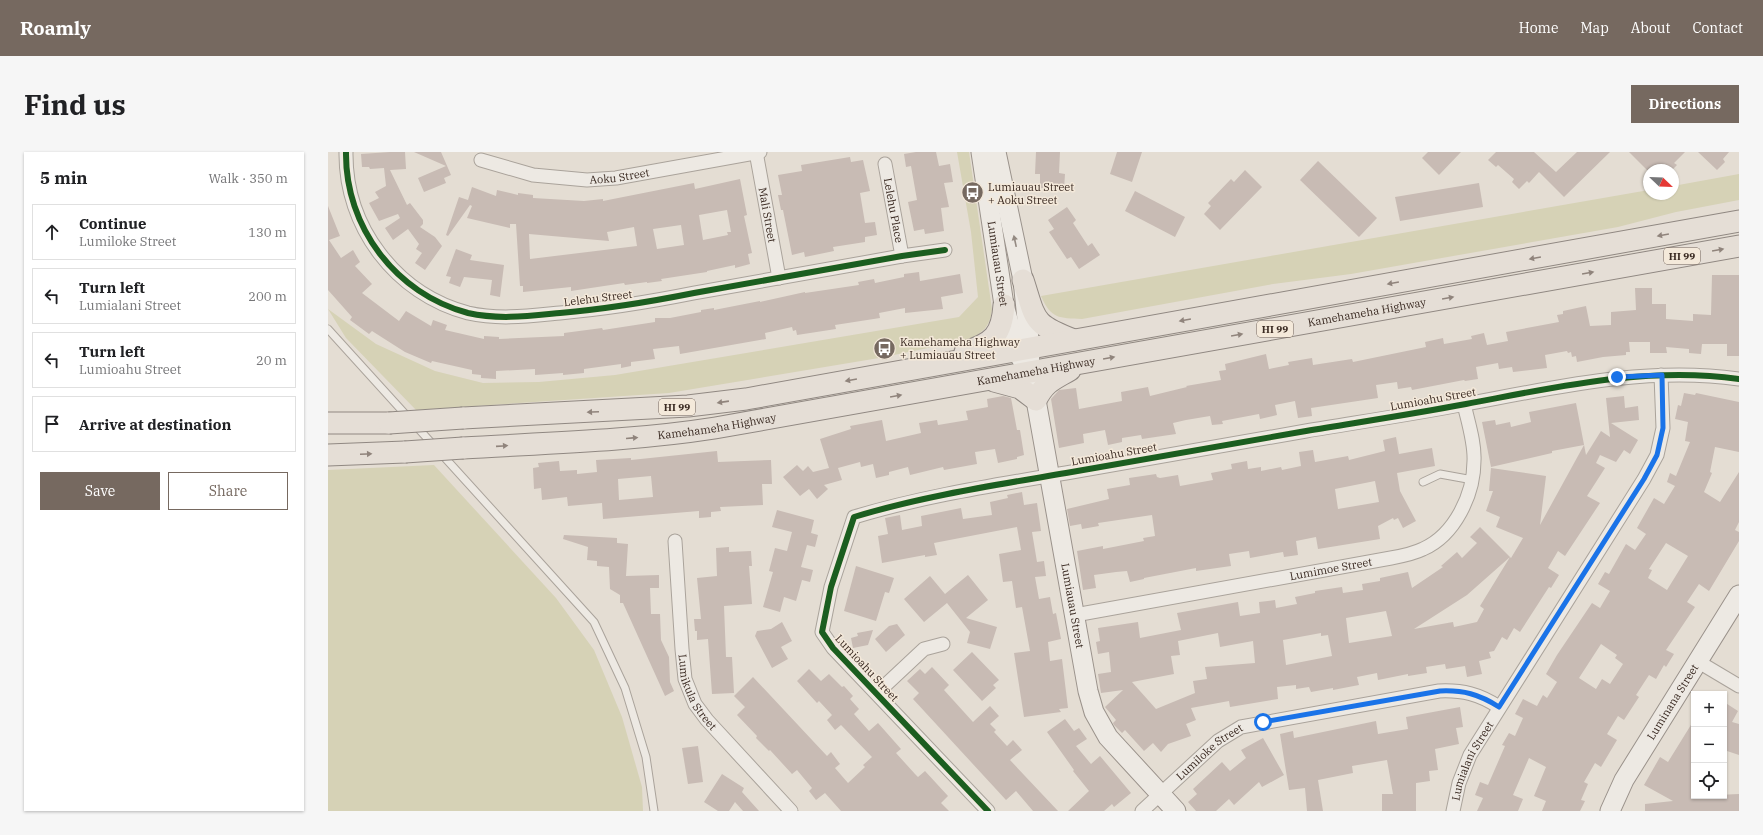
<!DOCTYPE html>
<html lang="en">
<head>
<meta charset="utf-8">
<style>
	:root { --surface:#fff; --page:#f6f6f6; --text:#202124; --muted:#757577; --line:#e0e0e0; --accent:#766960 }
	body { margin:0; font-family:"IBM Plex Serif",serif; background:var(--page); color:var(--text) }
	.controls { position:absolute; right:12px; bottom:12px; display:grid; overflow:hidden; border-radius:0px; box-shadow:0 1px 3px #0004 }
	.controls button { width:36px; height:36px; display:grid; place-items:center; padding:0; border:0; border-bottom:1px solid var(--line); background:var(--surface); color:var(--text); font:20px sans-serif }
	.compass { position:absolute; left:1315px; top:12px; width:36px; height:36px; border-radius:50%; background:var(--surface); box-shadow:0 1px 3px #0004; rotate:113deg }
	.stop { position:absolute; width:12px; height:12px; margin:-9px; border:3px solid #1a73e8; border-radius:50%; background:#fff }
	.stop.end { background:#1a73e8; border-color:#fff; box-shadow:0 1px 4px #0008 }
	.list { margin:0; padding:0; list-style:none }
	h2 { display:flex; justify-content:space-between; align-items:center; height:52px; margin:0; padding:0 16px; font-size:17px }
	h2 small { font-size:13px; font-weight:400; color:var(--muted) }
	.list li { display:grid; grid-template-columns:26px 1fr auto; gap:12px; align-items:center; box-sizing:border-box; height:56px; margin:0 8px 8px; padding:0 8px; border:1px solid var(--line); border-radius:0px }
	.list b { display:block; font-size:15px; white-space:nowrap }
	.list p { margin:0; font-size:13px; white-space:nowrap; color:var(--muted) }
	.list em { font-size:13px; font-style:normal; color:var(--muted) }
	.actions { display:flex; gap:8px; padding:12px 16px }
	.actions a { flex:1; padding:9px 0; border:1px solid var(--accent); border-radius:0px; text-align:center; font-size:14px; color:var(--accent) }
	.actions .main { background:var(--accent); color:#fff }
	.icon { flex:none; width:22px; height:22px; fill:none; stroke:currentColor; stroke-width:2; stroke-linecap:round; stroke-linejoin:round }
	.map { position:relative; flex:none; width:1411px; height:659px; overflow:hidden; border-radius:0px }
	header { display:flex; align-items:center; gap:24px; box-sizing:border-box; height:56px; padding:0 20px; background:var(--accent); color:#fff }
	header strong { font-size:19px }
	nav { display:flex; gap:22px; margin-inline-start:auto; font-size:14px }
	.intro { display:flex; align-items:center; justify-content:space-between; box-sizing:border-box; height:96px; padding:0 24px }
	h1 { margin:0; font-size:28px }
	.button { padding:10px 18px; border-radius:0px; background:var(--accent); color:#fff; font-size:14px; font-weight:700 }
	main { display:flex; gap:24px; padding:0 24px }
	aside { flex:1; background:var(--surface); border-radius:0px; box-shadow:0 1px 3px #0004 }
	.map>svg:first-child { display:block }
	.green { fill:#d6d2b6 }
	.building { fill:#c8bbb4; fill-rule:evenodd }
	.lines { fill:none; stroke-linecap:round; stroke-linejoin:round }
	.lane-casing { stroke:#aaa39b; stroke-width:9 }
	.street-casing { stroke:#aaa39b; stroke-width:15 }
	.secondary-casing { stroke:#9a928b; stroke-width:21 }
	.primary-casing { stroke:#908882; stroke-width:23 }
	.lane { stroke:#ede9e3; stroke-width:7 }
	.street { stroke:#ede9e3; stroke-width:13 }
	.secondary { stroke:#ede9e3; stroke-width:19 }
	.primary { stroke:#e5ded6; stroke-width:21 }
	.primary-bridge-casing { stroke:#908882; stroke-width:23; stroke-linecap:butt }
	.primary-bridge { stroke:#e5ded6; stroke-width:21 }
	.cycleway-casing { stroke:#f4e9da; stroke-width:8 }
	.cycleway { stroke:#1b5e20; stroke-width:6 }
	.oneway { fill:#90847c }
	.oneway2 { fill:#948a82 }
	.route { stroke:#1a73e8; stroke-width:5 }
	.labels { text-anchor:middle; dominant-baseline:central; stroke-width:3; stroke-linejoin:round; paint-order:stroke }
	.shield { fill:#f4e9da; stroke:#726359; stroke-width:1 }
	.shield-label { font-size:10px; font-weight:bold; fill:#3a2a22 }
	.street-label { font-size:11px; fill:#3a2a22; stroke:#f4e9da }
	.poi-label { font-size:11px; fill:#3a2a22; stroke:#f4e9da; text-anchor:start }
</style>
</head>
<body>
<header>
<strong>Roamly</strong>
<nav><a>Home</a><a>Map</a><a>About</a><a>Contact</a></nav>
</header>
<div class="intro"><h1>Find us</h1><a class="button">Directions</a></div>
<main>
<aside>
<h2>5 min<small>Walk · 350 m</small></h2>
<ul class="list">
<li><svg class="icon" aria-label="ahead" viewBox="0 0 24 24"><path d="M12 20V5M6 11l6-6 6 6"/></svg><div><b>Continue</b><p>Lumiloke Street</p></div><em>130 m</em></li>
<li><svg class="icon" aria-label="left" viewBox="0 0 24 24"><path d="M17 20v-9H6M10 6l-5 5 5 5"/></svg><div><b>Turn left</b><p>Lumialani Street</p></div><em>200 m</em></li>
<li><svg class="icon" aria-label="left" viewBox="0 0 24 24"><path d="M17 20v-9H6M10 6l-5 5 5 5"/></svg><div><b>Turn left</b><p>Lumioahu Street</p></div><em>20 m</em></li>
<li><svg class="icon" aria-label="arrive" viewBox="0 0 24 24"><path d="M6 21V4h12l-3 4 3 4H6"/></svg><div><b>Arrive at destination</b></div></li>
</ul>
<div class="actions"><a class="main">Save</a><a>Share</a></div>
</aside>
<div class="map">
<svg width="1411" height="659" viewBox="0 0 1411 659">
	<rect width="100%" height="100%" fill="#e4ddd3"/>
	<!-- green -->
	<g class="green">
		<path d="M629,0H641L664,157C662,175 655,181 639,188L551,206L341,241L88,258L18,186L0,157L48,192L107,219L155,231L211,230L287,223L631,165L650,145L643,80Z"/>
		<path d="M1411,22V48L1348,60L1290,75L1023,122L945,132L754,167C731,166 723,167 713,144L1321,38V42H1345V34Z"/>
		<path d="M106,313L228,446L266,498L294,565L314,635L315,659H0V318Z"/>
	</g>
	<!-- building -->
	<g class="building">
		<path d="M62,0H77L78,17L62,18L79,53L82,51L95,68V72L92,75L107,85L114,94L97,118L87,111L94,101L88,97L91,92L80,77L65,88L57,76L72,66L70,62L51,69L41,51L51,46L47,40L58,34L56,16L42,17L41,15H34L33,2Z"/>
		<path d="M86,0H113L123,23L116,26L118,31L96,40L90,26L118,14Z"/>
		<path d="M588,0H608L611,14L622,12L625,30L616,31L621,55L613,56L616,79L597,82L596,77L586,79L580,50L589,48L583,14L578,15L576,2Z"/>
		<path d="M708,0H732L731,21L737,22L736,37L712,36V22H707Z"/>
		<path d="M789,0H814L804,30L782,22Z"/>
		<path d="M1100,0H1133L1111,23L1094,6Z"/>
		<path d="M1168,0H1206L1228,20L1249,0H1282L1236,45L1211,20L1201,31L1199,29L1191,37L1184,30L1186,27L1170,13L1168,15L1160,8Z"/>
		<path d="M1301,0H1357L1346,11L1349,13L1344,18H1319Z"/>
		<path d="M1370,0H1401L1395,7L1397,10L1389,18Z"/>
		<path d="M522,5L523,10L535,8L542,39L532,41L537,71L547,70L549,83L537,85V90L505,95L506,99L477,105L476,100L464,103L455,58H453L450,43H454L450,23L474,19L473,13Z"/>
		<path d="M990,9L1049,66L1031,85L972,28Z"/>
		<path d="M917,18L934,35L892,78L876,62L883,54L880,51L903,27L906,30Z"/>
		<path d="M412,27L419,63L416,64L424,101L420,102L422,112L407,116V113L379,119V120L333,127L334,129L319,131V130L297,133L296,131L243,139V135L195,140V134H192L188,72H182V76L139,66L144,54L142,53L120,84L118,83L131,45L140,48L144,35L168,44L169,38L190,43V41L205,43V46L256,49L275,47V49L366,31L367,37ZM399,58L403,80H399L400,83L375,88L371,63ZM353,73L356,93L329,97L325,77ZM306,75L309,94L202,107L201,82L281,89L279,80Z"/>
		<path d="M1151,31L1155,55L1072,69L1067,45Z"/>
		<path d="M807,39L857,65L847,85L797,59Z"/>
		<path d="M0,54L12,84L1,88L13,106L25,98L32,110L27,114L44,132L34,141L71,169L78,159L103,174L105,168L119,173L117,178L156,187V184L171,185V187L236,184V181L274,176L275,178L327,170V166H342L373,160V158L386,156V158L432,149V150L477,140V141L531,133L530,130L546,127L547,131L576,125V122L591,120L592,129L632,122L635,141L613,145L615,157L577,161V156L551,161L552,166L507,173L508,177L469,183L468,178L465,179L464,175L437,181L438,187L352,202L351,194L325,197L327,207L303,210V214L293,216V212L256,217V221L235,223V221L207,223V217L168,219V227L153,226V223L144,222V218L104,209L103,211L77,200L44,179L41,182L22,168L24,165L0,138Z"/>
		<path d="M739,55L748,68L745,71L760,94L764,91L772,103L751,117L743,105L739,107L721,80L726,77L720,68Z"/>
		<path d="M128,97L144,103L142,108L176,113L172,145L162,143L164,128L136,125L132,135L121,131L123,125L118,124Z"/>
		<path d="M1384,123H1411V204H1399V192H1374L1373,202L1361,201V197L1338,195L1339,201H1322V190H1301L1302,200H1298V203L1275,205L1249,210L1248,204L1244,205L1243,200L1240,201L1239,199L1217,203L1219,216L1185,220L1184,215L1171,217L1170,211L1148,215L1150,227L1137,229L1136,228L1084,238L1083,235L1070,237L1069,230L1048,233L1050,246L983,256L984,264L970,266L967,249L947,253L949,263L932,267L931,262L894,269L895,272L884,273L882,264L858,268L845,271L848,282L814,287L813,283L794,286V290L780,293L777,278L755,282L756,291L731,296L723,247L731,238L748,236L751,257L794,249L793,240L820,235L822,244L859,235L858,234L893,228L891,219L898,218L897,212L938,202L941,217L961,213L960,210L984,206L985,213L1024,207L1025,210L1098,195L1097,190L1115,186L1116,192L1144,187L1143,184L1156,181L1159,193L1180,189L1178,180L1231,170L1229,163L1235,162V159L1258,154L1262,174L1283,173V160L1308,158L1307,136H1324V152H1338V167L1365,169V162L1383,163Z"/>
		<path d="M1356,241L1367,243L1368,241L1411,250V300L1387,295L1382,320L1384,321L1376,340L1392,350L1411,320V370L1407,378L1411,380V389L1381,439L1371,432L1359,450L1367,455L1338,498L1346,502L1338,515L1336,513L1328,527L1321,523L1308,543L1311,545L1296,568L1290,564L1279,582L1289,588L1273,615L1267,611L1256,630L1260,632L1253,648L1257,649L1252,659H1214L1218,649L1206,644L1218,615L1201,606L1185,643L1195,647L1190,659H1149L1155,646L1147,643L1152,630L1160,633L1177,594L1174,593L1181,581L1187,584L1195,566L1187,562L1195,547L1209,554L1215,543L1219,546L1229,530L1218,522L1229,503L1264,451L1272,456L1282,439L1270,432L1277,420L1281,422L1298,392L1307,398L1318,382L1309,376L1326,346L1336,352L1347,334L1339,330L1342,321L1348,324L1362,290L1357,289L1360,270L1347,267L1350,253L1353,254ZM1338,391L1360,404L1339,438L1320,426L1324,418L1321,417ZM1273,492L1289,503L1287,506L1295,512L1282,532L1274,527L1268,537L1251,526Z"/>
		<path d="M675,244L683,246L689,278H692L696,303L689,305V307L670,311L667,297L647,300L649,312L616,318L615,315L582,323L580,315L561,320V323L548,326L545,312L533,315L532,310L510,316L514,328L496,333L500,337L489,347L481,337L472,344L455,325L469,313L475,319L480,314L485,320L501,316L492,287L523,277L522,274L554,268L558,289L593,281L591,271L609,268L610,273L640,268L638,259L660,255L659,247Z"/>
		<path d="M1296,244L1297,256L1310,254L1311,268L1283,271L1310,288L1302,302L1296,298L1288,310L1272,303L1268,311L1277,316L1259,344L1272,351L1237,404L1230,399L1220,416L1231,423L1223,436L1221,435L1192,480L1186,476L1179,488L1174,485L1166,499L1161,500L1163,506L1151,509L1154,522L1139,525L1137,514L1118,517L1117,512L1098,515L1099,521L1080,524V522L1050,528L1049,521L1029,525L1031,533L1005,538V536L983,540L981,535L968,537V533L949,535L950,547L902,555L901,549L863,556L868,568L858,572L863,584L840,592L833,600L825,591L816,599L797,578L794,581L786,573L785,571L788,568L777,555L795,538L773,541L770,522L783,520L781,500L770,502L768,490L772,489L770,476L810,470L812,486L853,478L849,461L910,450L912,464L932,461L931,450L947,448L948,456L969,452L967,445L987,441V439L1014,435L1015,441L1035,438L1034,432L1052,429V426L1080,420L1084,436L1115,415L1113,414L1129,400L1134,406L1149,391L1142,385L1152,375L1183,406L1195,386L1168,375L1172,365L1158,359L1165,339H1161L1163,316L1218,324L1212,373L1256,293L1224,299V301L1163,315L1154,270L1167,268L1168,273L1182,270L1183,275L1203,270L1201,260L1248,251L1258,303L1273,279L1282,285L1278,246ZM1182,405L1152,454L1156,457L1149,470L1126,475L1125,470L1086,477L1139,443ZM1058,459L1064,484L1021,491L1018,466ZM890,481L892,495L925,489L927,511L877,515L879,527L865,529L867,541L828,557L804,530L846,522L843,504L852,503L850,489ZM993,481V484L1000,483L1004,504L958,513L955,488Z"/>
		<path d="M1068,285L1071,302L1104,296L1107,314L1069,321L1072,339L1088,369L1075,376L1070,366L1066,368L1065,366L1050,374L1052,387L990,397L988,385L968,389L970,403L956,405L955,400L922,406L921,399L901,402L903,414L868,419V416L816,426V427L802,430L799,419L788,420L766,423L768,436L755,438L749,399L775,394V397L816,389L815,386L827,384L824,363L770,371L771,374L754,377L753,372L742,374L739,357L781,347L779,337L802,333L801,326L828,322L829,325L832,326L850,323L852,334L885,328L883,321L904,317L903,312L919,309L920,317L933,315V319L953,315L954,318L973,314L971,300L985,298L987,310L1020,304L1021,308L1057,299L1055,288ZM1047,329L1051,350L1010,357L1007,337Z"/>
		<path d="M389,299L390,310L443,308L444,332H434L435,353L392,355L393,359L383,360V365L371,366V359L275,367L274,351L240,354L239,345L214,348L213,336L206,337L205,316L211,315L210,311L231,309L232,319L249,318V322L269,320L268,308L303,306V308ZM323,324L325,345L291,348L290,327Z"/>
		<path d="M694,340L696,353L709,351L713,379L704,380L709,410L716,409L718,424L707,425L711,447L722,445L725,462L728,461L733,487L720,490L722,509L734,507L740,556L731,557L733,560L696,565L686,501L702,499L694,455L688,456L684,429L675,430L671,402L693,398L689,375L606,391L609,403L597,405V403L554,411L550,384L560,382L557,366L572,363L574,378L594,374L593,364L633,356L635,367L664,363L662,350L680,346L679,343Z"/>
		<path d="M449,358L486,368L483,381L490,383L487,395L479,393L473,415L485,418L482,430L474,428L468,449L456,445L452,460L435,455L445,420L441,419L447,396L459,399L464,380L444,375Z"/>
		<path d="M236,383L289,386V391L300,392L298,424L331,423V436H322L323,462H332L333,488L341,505L342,530L346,539L337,544L295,451H292V443L282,437L281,415L269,414V409L259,408L260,395L235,387Z"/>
		<path d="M401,395V400L423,399L424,414H421L424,452L396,454L398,505H404L406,541L384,542L380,487L369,488V479H367L366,467H373L369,426L389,424L388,396Z"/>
		<path d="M528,414L566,426L561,441L557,440L548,469L516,459Z"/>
		<path d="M640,423L660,448L638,466L669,475L662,497L639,491L642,480L619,451L596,470L576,447L602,424L617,442Z"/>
		<path d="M454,470L464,489L453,495L460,507L444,516L427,484L429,479L443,477Z"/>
		<path d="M569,472L577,483L558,500L547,487L561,474Z"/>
		<path d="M545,478L540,493L525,496L523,486L530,484L529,481Z"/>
		<path d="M644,500L671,528L665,533L668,536L654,549L625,518Z"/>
		<path d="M604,515L621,533L616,538L645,570L662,554L671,564L662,572L668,578L666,580L679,594L685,588L694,598L682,608L730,659H705L688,639L678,648L585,547L591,541L579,529L592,517L597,522Z"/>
		<path d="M481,517L493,529L501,522L514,535L516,534L525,544L522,547L531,557L526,562L541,579L550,571L573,597L568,601L587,622L590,625L597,619L620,644L613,651L621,659H513L497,641L488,648L481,639L484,636L469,618L464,622L442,598L441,599L428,586L429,584L409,563L417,555L406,544L425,525L499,604L503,600L512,612L507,616L520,631L537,615L535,613L544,605L513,573L507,578L499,568L504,563L491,549L489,551L469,529Z"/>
		<path d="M1396,550L1410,559L1404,570L1411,572V603L1396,598Z"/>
		<path d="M1132,555L1135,575L1128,576L1131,592L1107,597L1110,618L1101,619L1102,629L1088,631V659H1054V642H1065L1059,608L1024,614L1025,621L990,628L995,659H979L977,636L961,638L952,582L965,579L966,586L1048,569L1050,582L1080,577L1078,565Z"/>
		<path d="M737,567L746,579L751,576L759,587L748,594L763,612L772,604L803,641L786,655L784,652L776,659H740L761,639L745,619L746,618L719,580Z"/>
		<path d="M1366,568V644L1411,642V659H1317V652L1345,649L1316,633L1332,605L1340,610Z"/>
		<path d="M935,586L956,623L934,635L931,630L906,653L901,647L888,659H868L860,650L869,642L865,637L894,610L902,619L918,606L913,598Z"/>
		<path d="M370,594L375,630L360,632L354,596Z"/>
		<path d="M394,622L416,636L414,640L431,659H415L407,650L401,659H390L376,650Z"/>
	</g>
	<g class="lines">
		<defs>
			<g id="lane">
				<path d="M0,177L266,470L297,536L318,605L326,659"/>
				<path d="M1095,330L1112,322L1145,328"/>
			</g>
			<g id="street">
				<path d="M18,0C17,75 68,142 140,161C171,168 201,164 232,161C277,157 321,150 366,141C435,129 504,116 574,104L617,98"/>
				<path id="s1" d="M428,0L451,126"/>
				<path id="s2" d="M153,8L205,23L259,28L288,26L432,0"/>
				<path id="s3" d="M557,12L574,104"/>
				<path id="s4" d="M347,389L354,497L357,527L367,552L379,568L463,659"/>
				<path id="s5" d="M747,463L1063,406C1074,404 1085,402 1095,397C1127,383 1146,342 1146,309C1147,291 1140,270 1136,252"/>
				<path d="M1369,509L1411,534"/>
				<path d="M549,541L596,497L615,492"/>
				<path d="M660,659L505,496L494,480L503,435L526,365C595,344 668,333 738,321C818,307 898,293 978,279C1032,270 1085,262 1138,252C1229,235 1319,214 1411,227"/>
				<path id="s6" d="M814,659L890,589L913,575L1111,539C1135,538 1151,542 1171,555"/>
				<path id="s7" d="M1125,659L1131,631L1142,603L1316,327L1329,303L1335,276L1333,223"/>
			</g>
			<g id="secondary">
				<path id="s8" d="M653,0L676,153L689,200L696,211"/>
				<path id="s9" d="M668,0L695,128L702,197L701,220L708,248L760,539L766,560L780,585L848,659"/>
				<path id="s10" d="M1282,659L1296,628L1411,443"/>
			</g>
			<g id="primary">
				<path d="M695,128C708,168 704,172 746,188"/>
				<path d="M637,200C665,191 674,183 676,153"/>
				<path d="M666,229L692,236L708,248C717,230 725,228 742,218"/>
				<path d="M135,266L360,254L418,247L1411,69"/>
				<path d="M0,271H61"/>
				<path id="s11" d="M135,296C219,291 304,289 387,276L1411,94"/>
				<path d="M0,303L77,300"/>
			</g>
		</defs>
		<!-- lane casing -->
		<use href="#lane" class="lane-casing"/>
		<!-- street casing -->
		<use href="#street" class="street-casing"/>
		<!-- secondary casing -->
		<use href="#secondary" class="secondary-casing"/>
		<!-- primary casing -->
		<use href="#primary" class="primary-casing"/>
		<!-- lane -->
		<use href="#lane" class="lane"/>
		<!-- street -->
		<use href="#street" class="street"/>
		<!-- secondary -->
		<use href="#secondary" class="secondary"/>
		<!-- primary -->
		<use href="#primary" class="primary"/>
		<defs>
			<g id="primary-bridge">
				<path d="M61,271L135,266"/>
				<path d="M77,300L135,296"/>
			</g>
		</defs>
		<!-- primary-bridge casing -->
		<use href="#primary-bridge" class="primary-bridge-casing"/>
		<!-- primary-bridge -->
		<use href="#primary-bridge" class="primary-bridge"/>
		<defs>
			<g id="cycleway">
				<path d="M18,0C17,75 68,142 140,161C171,168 201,164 232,161C277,157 321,150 366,141C435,129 504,116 574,104L617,98"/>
				<path d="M660,659L505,496L494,480L503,435L526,365C595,344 668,333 738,321C818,307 898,293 978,279C1032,270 1085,262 1138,252C1229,235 1319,214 1411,227"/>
			</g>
		</defs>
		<!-- cycleway casing -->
		<use href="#cycleway" class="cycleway-casing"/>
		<!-- cycleway -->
		<use href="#cycleway" class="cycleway"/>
	</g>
	<!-- one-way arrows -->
	<defs><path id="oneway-solid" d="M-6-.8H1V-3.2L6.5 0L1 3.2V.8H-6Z"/></defs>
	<g class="oneway">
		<use href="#oneway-solid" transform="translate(1335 83) rotate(170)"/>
		<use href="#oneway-solid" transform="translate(1390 98) rotate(-10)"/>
		<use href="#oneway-solid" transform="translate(1207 106) rotate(170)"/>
		<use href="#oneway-solid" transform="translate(1260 121) rotate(-10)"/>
		<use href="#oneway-solid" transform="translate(1065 131) rotate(170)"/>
		<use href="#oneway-solid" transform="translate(1120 146) rotate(-10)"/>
		<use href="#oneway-solid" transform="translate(857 168) rotate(170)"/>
		<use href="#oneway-solid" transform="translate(909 183) rotate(-10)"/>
		<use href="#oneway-solid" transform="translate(781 206) rotate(-10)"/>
		<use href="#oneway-solid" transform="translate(523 228) rotate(170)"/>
		<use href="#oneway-solid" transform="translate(568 244) rotate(-10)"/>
		<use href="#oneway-solid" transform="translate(395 250) rotate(172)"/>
		<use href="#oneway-solid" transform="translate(265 260) rotate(177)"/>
		<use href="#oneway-solid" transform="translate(304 286) rotate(-5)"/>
		<use href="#oneway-solid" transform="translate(174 294) rotate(-4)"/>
		<use href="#oneway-solid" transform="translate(38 302) rotate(-2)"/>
	</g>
	<use class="oneway2" href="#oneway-solid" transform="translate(687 89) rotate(-102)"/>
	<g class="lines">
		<!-- route -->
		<path class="route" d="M935,570L1112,539C1135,538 1151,542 1171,555L1316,327L1329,303L1335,276L1334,223L1289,225"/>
	</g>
	<!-- icons -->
	<defs>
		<symbol id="bus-disc" viewBox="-11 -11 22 22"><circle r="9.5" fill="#766960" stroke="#f4e9da"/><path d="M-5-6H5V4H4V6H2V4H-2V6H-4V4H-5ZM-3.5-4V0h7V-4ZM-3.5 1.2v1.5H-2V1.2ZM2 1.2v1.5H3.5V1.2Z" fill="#fff"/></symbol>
	</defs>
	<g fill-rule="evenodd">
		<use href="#bus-disc" x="632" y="28" width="25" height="25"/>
		<use href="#bus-disc" x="544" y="184" width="25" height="25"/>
	</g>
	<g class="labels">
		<!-- shield labels -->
		<g class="shield">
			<rect x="1336" y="96" width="36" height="16" rx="3"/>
			<rect x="929" y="169" width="36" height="16" rx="3"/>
			<rect x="331" y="247" width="36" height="16" rx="3"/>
		</g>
		<g class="shield-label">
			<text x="1354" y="104">HI 99</text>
			<text x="947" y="177">HI 99</text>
			<text x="349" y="255">HI 99</text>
		</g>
		<!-- street labels -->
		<g class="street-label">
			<text stroke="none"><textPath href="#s2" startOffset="141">Aoku Street</textPath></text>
			<text stroke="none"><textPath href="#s3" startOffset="47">Lelehu Place</textPath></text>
			<text stroke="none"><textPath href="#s1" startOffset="64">Mali Street</textPath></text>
			<text stroke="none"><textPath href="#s8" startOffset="113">Lumiauau Street</textPath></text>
			<text transform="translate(270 146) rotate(-7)">Lelehu Street</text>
			<text stroke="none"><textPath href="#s11" startOffset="915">Kamehameha Highway</textPath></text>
			<text stroke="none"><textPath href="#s11" startOffset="579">Kamehameha Highway</textPath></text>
			<text transform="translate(1105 247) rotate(-10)">Lumioahu Street</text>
			<text stroke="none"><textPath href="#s11" startOffset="255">Kamehameha Highway</textPath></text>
			<text transform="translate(786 302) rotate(-10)">Lumioahu Street</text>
			<text stroke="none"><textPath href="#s5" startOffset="260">Lumimoe Street</textPath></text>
			<text stroke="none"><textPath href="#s9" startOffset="461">Lumiauau Street</textPath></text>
			<text transform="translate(539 516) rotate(47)">Lumioahu Street</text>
			<text stroke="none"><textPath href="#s4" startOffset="155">Lumikula Street</textPath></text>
			<text stroke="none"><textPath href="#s10" startOffset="126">Luminana Street</textPath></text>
			<text stroke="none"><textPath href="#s6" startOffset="90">Lumiloke Street</textPath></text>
			<text stroke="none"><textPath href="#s7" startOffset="54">Lumialani Street</textPath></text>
		</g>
		<!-- poi labels -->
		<g class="poi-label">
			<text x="660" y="35">Lumiauau Street<tspan x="660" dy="13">+ Aoku Street</tspan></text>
			<text x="572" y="190">Kamehameha Highway<tspan x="572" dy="13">+ Lumiauau Street</tspan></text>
		</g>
	</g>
</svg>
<div class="controls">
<button>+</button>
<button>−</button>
<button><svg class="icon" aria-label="locate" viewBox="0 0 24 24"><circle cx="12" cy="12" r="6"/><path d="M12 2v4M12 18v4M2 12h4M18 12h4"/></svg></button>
</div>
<svg class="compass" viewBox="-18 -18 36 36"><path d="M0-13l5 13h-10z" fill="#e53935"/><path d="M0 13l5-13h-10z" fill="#757577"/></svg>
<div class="stop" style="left:935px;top:570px"></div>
<div class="stop end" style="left:1289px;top:225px"></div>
</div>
</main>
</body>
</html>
